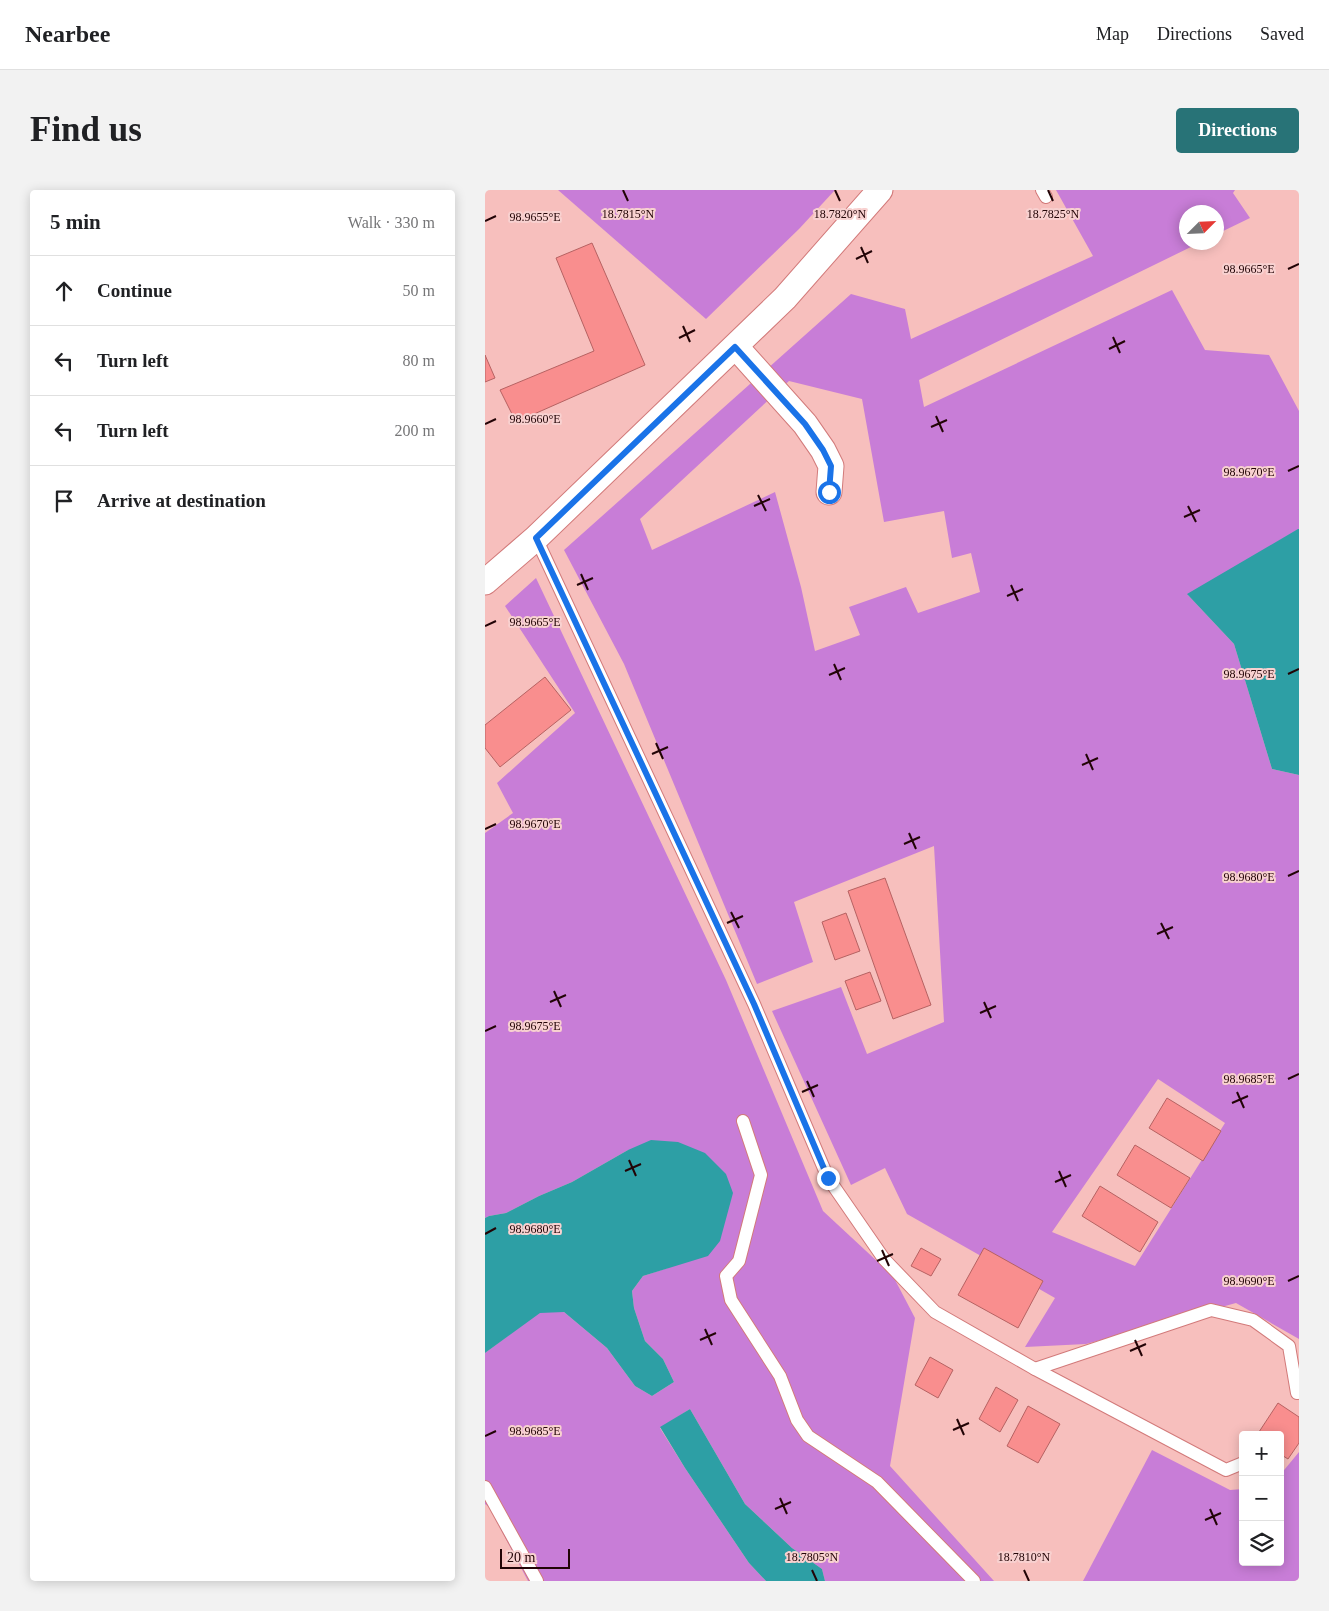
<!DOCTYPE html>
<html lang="en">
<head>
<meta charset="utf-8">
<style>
	:root { --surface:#fff; --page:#f2f2f2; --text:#202124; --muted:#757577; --line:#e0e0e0; --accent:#287377 }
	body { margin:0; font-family:Georgia,serif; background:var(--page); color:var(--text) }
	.controls { position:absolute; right:15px; bottom:15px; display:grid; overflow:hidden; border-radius:5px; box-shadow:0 2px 12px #0003 }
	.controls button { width:45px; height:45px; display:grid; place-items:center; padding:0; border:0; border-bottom:1px solid var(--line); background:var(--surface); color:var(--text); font:25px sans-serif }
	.compass { position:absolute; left:694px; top:15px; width:45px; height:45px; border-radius:50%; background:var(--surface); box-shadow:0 2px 12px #0003; rotate:66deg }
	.scale { position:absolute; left:15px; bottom:12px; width:70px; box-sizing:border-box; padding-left:5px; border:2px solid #220406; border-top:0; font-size:14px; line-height:18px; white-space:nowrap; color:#220406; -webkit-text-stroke:4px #f8d1d0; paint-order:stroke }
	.stop { position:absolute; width:15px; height:15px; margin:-11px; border:4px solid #1a73e8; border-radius:50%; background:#fff }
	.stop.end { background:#1a73e8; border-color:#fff; box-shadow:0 1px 5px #0008 }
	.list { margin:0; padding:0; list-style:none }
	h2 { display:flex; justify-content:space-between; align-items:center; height:65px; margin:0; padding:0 20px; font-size:21px }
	h2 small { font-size:16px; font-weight:400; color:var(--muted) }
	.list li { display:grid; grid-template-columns:32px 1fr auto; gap:15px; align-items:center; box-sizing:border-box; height:70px; padding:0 20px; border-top:1px solid var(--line) }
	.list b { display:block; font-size:19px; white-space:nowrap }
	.list em { font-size:16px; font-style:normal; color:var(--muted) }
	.icon { flex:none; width:28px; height:28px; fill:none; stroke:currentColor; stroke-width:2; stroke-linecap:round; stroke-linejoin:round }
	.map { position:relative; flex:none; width:814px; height:1391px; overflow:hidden; border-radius:5px }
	header { display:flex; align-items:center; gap:30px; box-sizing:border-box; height:70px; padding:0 25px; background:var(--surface); border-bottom:1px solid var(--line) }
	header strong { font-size:24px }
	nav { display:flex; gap:28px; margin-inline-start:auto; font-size:18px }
	.intro { display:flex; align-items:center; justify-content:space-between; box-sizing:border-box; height:120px; padding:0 30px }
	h1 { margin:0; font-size:35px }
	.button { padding:12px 22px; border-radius:5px; background:var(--accent); color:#fff; font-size:18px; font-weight:700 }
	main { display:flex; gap:30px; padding:0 30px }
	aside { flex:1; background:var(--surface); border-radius:5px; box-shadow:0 2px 12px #0003 }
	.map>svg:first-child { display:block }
	.green { fill:#c87dd7; fill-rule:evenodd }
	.water { fill:#2d9fa5 }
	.building { fill:#f98e8e; stroke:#b66262 }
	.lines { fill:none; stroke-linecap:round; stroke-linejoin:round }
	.service-casing { stroke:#d27a7a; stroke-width:14 }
	.minor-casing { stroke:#d27a7a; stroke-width:27 }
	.service { stroke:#fff; stroke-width:12 }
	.minor { stroke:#fff; stroke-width:25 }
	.route { stroke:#1a73e8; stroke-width:6 }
	.ticks { fill:none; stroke:#220406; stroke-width:2 }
	.ticks-label { font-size:12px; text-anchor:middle; fill:#220406; stroke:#f8d1d0; stroke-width:4; stroke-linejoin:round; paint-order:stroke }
</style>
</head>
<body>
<header>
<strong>Nearbee</strong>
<nav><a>Map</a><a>Directions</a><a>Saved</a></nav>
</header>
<div class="intro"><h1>Find us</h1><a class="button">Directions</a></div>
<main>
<aside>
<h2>5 min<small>Walk · 330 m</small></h2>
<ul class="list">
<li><svg class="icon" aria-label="ahead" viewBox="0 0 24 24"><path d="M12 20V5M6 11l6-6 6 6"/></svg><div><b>Continue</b></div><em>50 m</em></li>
<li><svg class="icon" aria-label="left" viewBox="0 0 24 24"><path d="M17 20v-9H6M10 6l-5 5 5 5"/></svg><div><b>Turn left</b></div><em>80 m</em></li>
<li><svg class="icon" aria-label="left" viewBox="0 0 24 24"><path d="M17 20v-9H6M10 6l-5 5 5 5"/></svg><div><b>Turn left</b></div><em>200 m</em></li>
<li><svg class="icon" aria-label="arrive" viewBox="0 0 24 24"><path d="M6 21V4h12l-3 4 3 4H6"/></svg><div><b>Arrive at destination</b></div></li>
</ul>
</aside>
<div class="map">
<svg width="814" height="1391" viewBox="0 0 814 1391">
	<rect width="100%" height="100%" fill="#f7bfbd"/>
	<!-- green -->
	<g class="green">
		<path d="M73,0H350L314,39L221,129Z"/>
		<path d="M571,0H750L748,3L765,28L732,44V22H702V52L714,53L434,190L439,217L687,100L720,160L784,165L814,221V339L703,405L749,454L787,579L814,585V1149L751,1113L601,1154L540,1157L570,1108L422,1024L400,978L366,995L287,821L356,797L382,864L459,832L449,656L309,712L328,772L272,794L139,474L79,360L366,104L420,119L426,149L608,66ZM304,191L377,209L399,332L459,321L467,368L486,363L495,402L433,423L421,397L364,417L375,445L330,461L316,397L290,302L167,360L155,329ZM673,889L740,933L650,1076L567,1042Z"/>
		<path d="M51,388L241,790L338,1021L408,1086L430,1128L405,1276L509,1391H340L337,1379L307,1358L260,1314L205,1219L175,1238L200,1278L264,1373L281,1391H43L4,1317L0,1314V1163L55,1122H79L122,1158L150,1196L167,1206L189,1192L178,1169L160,1151L149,1118L147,1101L158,1086L183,1078L143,960L87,992L54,1006L21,1023L4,1026L0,1028V643L28,623L12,593L90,523L20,416Z"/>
		<path d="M667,1260L745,1300L758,1299V1372H795V1285L814,1262V1391H598Z"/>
	</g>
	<!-- water -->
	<g class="water">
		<path d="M813,339H814V585L787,579L749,454L702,404Z"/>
		<path d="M166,950L193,952L220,963L241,984L248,1003L235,1051L223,1066L158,1086L147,1101L149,1118L160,1151L178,1169L189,1192L167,1206L150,1196L122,1158L79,1122L55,1123L0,1163V1028L4,1026L21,1023L54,1006L87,992L143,960Z"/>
		<path d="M205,1219L260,1314L307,1358L337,1379L340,1391H281L264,1373L200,1278L175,1237Z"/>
	</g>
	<!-- building -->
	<g class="building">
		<path d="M107,53L160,175L31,232L15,200L109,161L71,68Z"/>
		<path d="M0,165L10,188L0,192Z"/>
		<path d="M60,487L86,520L15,577L0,558V535Z"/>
		<path d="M400,688L446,815L408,829L363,701Z"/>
		<path d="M361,723L375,761L350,770L337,732Z"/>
		<path d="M385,782L396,811L371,820L360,791Z"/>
		<path d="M682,908L736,941L718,971L664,938Z"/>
		<path d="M650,955L705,988L686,1018L632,985Z"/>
		<path d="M615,996L673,1032L655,1062L597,1026Z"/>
		<path d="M436,1058L456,1069L446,1086L426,1076Z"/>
		<path d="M499,1058L558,1091L533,1138L473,1105Z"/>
		<path d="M445,1167L468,1180L453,1208L430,1195Z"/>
		<path d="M511,1197L533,1210L515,1242L494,1229Z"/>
		<path d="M793,1213L814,1227V1253L803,1269L795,1264V1245H772Z"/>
		<path d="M543,1216L575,1234L553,1273L522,1256Z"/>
	</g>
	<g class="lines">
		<defs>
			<g id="service">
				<path d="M557,0L561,7"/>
				<path d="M51,348L269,814L343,988L399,1069L450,1122L550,1179L741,1280L758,1273"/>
				<path d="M258,931L276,985L254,1071L241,1086L246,1110L295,1186L312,1230L323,1246L392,1292L489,1391"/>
				<path d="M550,1179L726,1120L768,1130L804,1156L812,1203"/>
				<path d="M0,1297L52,1391"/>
			</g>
			<g id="minor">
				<path d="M251,157L320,234L338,260L346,276L344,302"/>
				<path d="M0,392L51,348L300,108L395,0"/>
			</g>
		</defs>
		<!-- service casing -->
		<use href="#service" class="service-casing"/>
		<!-- minor casing -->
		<use href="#minor" class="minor-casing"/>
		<!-- service -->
		<use href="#service" class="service"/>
		<!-- minor -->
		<use href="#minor" class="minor"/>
	</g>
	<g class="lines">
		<!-- route -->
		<path class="route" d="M343,988L269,814L51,348L250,157L320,234L338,260L346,276L344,302"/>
	</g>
	<!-- ticks -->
	<path class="ticks" d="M138,0L143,11M350,0L355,11M563,0L568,11M0,31L11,26M376,57L383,73M371,69L387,61M803,79L814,74M198,136L205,152M628,147L635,163M194,148L210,140M624,159L640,151M451,226L458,242M0,234L11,229M446,237L462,230M803,281L814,276M273,305L281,321M269,316L285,309M703,316L711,332M699,327L715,320M96,384L103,400M92,395L108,388M526,395L533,411M522,406L538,399M0,436L11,431M349,474L356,490M803,484L814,479M344,485L360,478M171,553L178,569M167,564L183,557M601,564L608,580M597,575L613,568M0,639L11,634M424,643L431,659M419,654L435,647M803,686L814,681M246,722L254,738M242,733L258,726M676,733L684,749M672,744L688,737M69,801L76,817M65,812L81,805M499,812L506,828M495,823L511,816M0,841L11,836M803,889L814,884M322,891L329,907M317,902L333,895M752,902L759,918M747,913L763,906M144,970L151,986M140,981L156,974M574,981L581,997M570,992L586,985M0,1044L11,1038M397,1060L404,1076M392,1071L408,1064M803,1091L814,1086M220,1139L227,1155M215,1150L231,1143M650,1150L657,1166M645,1161L661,1154M472,1229L479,1245M468,1240L484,1233M0,1246L11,1241M295,1308L302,1324M290,1319L306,1312M725,1319L732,1335M720,1330L736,1323M327,1380L332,1391M539,1380L544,1391"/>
	<g class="ticks-label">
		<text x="355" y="28">18.7820°N</text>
		<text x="568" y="28">18.7825°N</text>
		<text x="143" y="28">18.7815°N</text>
		<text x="50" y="31">98.9655°E</text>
		<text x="764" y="83">98.9665°E</text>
		<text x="50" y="233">98.9660°E</text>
		<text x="764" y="286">98.9670°E</text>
		<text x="50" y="436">98.9665°E</text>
		<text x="764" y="488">98.9675°E</text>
		<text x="50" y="638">98.9670°E</text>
		<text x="764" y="691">98.9680°E</text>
		<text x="50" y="840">98.9675°E</text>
		<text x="764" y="893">98.9685°E</text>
		<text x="50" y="1043">98.9680°E</text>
		<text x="764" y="1095">98.9690°E</text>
		<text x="50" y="1245">98.9685°E</text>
		<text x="327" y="1371">18.7805°N</text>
		<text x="539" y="1371">18.7810°N</text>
	</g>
</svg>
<div class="controls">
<button>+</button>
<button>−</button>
<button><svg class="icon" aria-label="layers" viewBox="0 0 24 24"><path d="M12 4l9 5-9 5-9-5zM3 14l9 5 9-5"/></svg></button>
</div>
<svg class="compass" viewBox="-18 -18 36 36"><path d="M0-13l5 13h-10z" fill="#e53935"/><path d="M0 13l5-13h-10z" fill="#757577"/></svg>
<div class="scale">20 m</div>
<div class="stop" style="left:344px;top:302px"></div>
<div class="stop end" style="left:343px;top:988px"></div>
</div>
</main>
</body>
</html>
